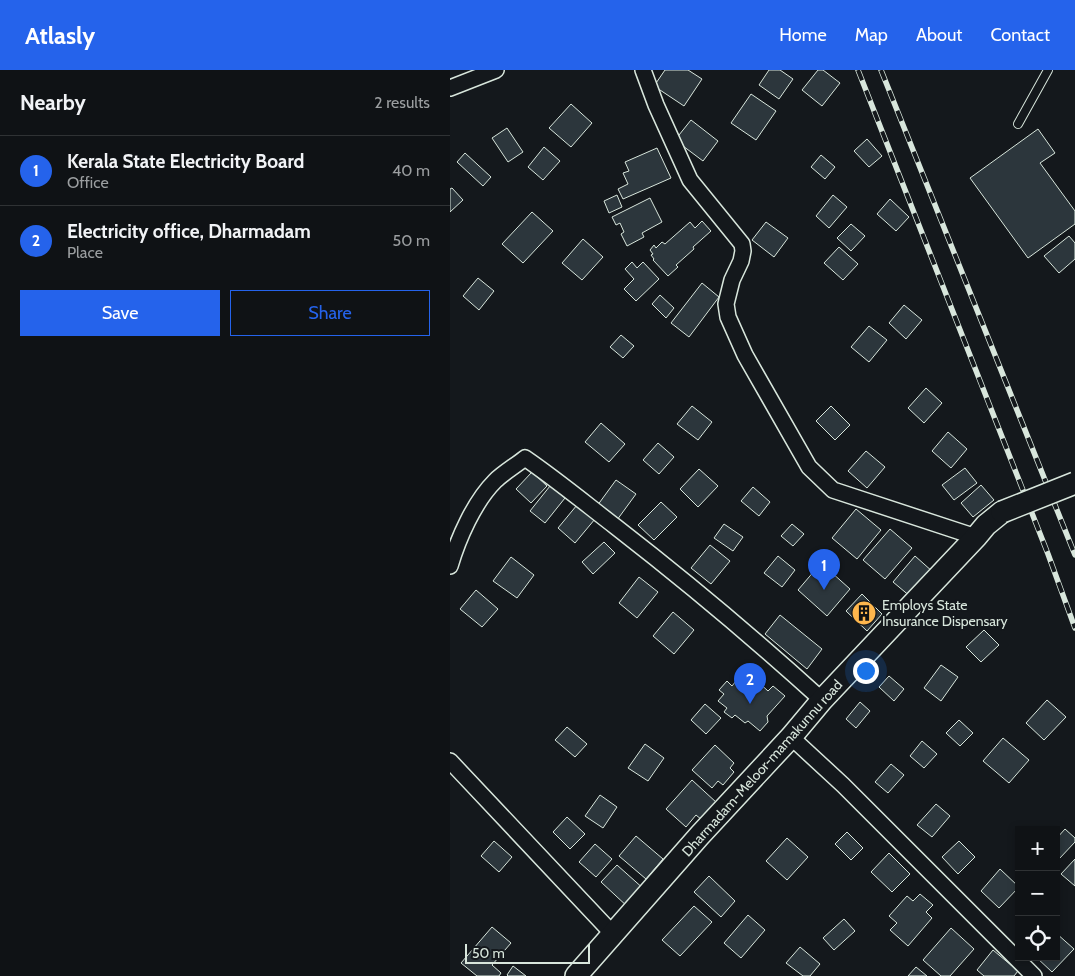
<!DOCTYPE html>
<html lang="en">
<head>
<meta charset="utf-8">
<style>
	:root { --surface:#0f1215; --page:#1d2022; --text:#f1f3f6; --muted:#9b9ea0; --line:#2f3234; --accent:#2563eb }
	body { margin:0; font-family:Cabin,sans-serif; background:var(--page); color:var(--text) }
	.controls { position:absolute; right:15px; bottom:15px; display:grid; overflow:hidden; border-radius:0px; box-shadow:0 2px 8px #0003 }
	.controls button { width:45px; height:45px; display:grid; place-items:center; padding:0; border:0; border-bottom:1px solid var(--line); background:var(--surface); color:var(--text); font:25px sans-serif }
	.scale { position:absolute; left:15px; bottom:12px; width:125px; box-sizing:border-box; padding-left:5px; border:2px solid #d8e6dc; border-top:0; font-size:14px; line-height:18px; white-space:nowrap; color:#d8e6dc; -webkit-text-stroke:4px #14181c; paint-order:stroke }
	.you { position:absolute; left:415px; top:600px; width:18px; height:18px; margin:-12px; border:4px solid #fff; border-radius:50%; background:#1a73e8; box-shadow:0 0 0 8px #1a73e833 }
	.badge { display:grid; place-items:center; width:32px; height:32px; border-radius:50%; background:var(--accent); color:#fff; font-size:16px; font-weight:700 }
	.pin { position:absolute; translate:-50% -41px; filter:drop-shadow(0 1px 2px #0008) }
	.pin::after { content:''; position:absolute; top:26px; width:18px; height:15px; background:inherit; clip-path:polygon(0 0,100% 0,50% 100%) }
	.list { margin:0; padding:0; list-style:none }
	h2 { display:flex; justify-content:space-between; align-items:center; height:65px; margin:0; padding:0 20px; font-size:21px }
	h2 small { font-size:16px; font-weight:400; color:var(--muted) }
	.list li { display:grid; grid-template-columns:32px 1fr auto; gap:15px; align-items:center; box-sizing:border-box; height:70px; padding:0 20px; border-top:1px solid var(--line) }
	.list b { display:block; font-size:19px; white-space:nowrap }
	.list p { margin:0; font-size:16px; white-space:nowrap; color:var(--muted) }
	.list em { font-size:16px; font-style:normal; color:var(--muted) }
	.actions { display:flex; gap:10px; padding:15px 20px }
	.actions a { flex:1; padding:11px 0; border:1px solid var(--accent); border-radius:0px; text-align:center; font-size:18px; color:var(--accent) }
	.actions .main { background:var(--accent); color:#fff }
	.icon { flex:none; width:28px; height:28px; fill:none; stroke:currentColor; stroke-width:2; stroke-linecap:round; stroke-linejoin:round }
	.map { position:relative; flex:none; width:625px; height:906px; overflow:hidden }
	header { display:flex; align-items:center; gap:30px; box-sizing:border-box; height:70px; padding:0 25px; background:var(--accent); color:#fff }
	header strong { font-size:24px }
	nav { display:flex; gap:28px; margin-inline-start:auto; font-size:18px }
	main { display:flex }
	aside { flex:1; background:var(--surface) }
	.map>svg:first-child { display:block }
	.building { fill:#2c363c; stroke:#d8e6dc }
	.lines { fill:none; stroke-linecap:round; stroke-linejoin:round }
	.service-casing { stroke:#d8e6dc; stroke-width:10 }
	.minor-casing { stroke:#d8e6dc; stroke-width:18 }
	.secondary-casing { stroke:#d8e6dc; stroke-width:24 }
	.service { stroke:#14181c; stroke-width:8 }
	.minor { stroke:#14181c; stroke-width:15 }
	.secondary { stroke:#14181c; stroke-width:21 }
	.rail-casing { stroke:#d8e6dc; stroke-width:5.5 }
	.rail { stroke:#14181c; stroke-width:4; stroke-dasharray:11; stroke-linecap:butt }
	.secondary-bridge-casing { stroke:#d8e6dc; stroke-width:24; stroke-linecap:butt }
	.secondary-bridge { stroke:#14181c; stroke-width:21 }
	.labels { text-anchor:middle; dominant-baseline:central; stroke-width:4; stroke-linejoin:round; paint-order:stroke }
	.poi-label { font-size:14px; fill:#d8e6dc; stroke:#14181c; text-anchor:start }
	.street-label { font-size:14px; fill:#d8e6dc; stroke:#14181c }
</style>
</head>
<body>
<header>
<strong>Atlasly</strong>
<nav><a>Home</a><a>Map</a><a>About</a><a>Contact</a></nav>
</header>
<main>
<aside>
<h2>Nearby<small>2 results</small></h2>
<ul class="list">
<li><span class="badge">1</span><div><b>Kerala State Electricity Board</b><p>Office</p></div><em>40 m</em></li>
<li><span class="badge">2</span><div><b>Electricity office, Dharmadam</b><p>Place</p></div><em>50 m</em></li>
</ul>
<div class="actions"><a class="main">Save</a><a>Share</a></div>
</aside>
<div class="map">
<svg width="625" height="906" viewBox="0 0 625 906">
	<rect width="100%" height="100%" fill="#14181c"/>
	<!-- building -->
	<g class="building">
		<path d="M215,0H238L252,9L234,36L204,16Z"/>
		<path d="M319,0H330L343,9L329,29L309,15Z"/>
		<path d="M368,0H373L390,13L372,36L352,20Z"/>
		<path d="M301,24L326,41L306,70L281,53Z"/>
		<path d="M121,34L142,53L121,77L99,58Z"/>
		<path d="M241,50L268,71L253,91L225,70Z"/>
		<path d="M57,58L73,82L58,92L42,68Z"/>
		<path d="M588,59L605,83L590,93L625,141V154L578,188L520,108Z"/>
		<path d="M417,69L432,86L419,97L404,81Z"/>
		<path d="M94,77L110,91L93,110L78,97Z"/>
		<path d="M207,78L221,108L173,129L168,119L178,114L173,103L179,101L175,92Z"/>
		<path d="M15,83L41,107L33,116L7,92Z"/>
		<path d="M371,85L385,97L375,109L361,97Z"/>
		<path d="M2,118L13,130L0,142V119Z"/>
		<path d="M167,125L172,137L159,143L154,131Z"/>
		<path d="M383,125L397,137L379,158L366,146Z"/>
		<path d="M200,128L212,152L192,163L194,167L177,176L171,164L174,162L170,153L166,155L162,147Z"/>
		<path d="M440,129L459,147L446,161L427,144Z"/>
		<path d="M82,142L103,161L73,193L52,174Z"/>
		<path d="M252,151L261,161L243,177L244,179L226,195L228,197L218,206L203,190L204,189L201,185L203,184L200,180L204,175L206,178L212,172L215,174L240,152L245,158Z"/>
		<path d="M316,152L338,168L324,187L302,170Z"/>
		<path d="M401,154L415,166L401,181L387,168Z"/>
		<path d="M619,166L625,173V189L609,203L594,186Z"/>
		<path d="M133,169L153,187L132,210L112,193Z"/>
		<path d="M389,177L408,194L393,210L374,193Z"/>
		<path d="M182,192L187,198L193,192L209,209L186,231L174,219L184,209L175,199Z"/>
		<path d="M28,208L44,221L29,240L13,226Z"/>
		<path d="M252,213L269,227L239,267L221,253Z"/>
		<path d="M210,225L224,238L216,248L202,234Z"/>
		<path d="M454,235L472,250L456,269L439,253Z"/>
		<path d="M419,256L437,270L419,292L401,277Z"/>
		<path d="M171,265L184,276L173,288L160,277Z"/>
		<path d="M476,318L492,333L474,353L458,338Z"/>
		<path d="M242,336L262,352L248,370L227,354Z"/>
		<path d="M381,336L400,355L385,370L366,351Z"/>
		<path d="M151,353L175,374L159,392L135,372Z"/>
		<path d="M498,362L517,379L501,398L482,381Z"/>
		<path d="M208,373L224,387L209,404L193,390Z"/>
		<path d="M416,381L435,397L417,418L398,401Z"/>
		<path d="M515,398L527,413L504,430L492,415Z"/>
		<path d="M249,399L268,416L248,437L230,419Z"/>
		<path d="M82,402L97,416L81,433L66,419Z"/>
		<path d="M166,410L186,424L167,450L147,436Z"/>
		<path d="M531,415L544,430L523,447L511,433Z"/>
		<path d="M100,416L115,428L95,453L80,441Z"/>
		<path d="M303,417L320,432L309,446L291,431Z"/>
		<path d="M211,432L227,447L204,470L188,455Z"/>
		<path d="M127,435L145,449L125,473L108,458Z"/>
		<path d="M406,439L431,460L407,489L382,468Z"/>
		<path d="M274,454L293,467L283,481L264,468Z"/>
		<path d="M342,454L354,464L343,476L331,466Z"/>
		<path d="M440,459L462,478L435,509L413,490Z"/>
		<path d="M154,472L165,483L143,504L132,492Z"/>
		<path d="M260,475L280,491L261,514L241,498Z"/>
		<path d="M328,486L345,500L332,517L314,503Z"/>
		<path d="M465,486L483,502L461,527L443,512Z"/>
		<path d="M61,487L84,505L67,528L43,511Z"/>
		<path d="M371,493L400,519L377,546L348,520Z"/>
		<path d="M189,507L208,522L187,548L169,533Z"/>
		<path d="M26,520L48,539L32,557L10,539Z"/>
		<path d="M412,524L432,544L417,561L396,541Z"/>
		<path d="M223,542L244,560L224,584L203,566Z"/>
		<path d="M330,545L372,579L357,599L315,564Z"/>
		<path d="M534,560L549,575L531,592L516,577Z"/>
		<path d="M491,595L508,607L491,631L474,618Z"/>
		<path d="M290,606L301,616L306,610L318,621L323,616L335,626L317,646L318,652L310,661L298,651L295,653L285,645L282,648L274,642L277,638L268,631L274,624L269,620L277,611L282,616Z"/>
		<path d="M439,606L454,619L444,631L429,617Z"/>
		<path d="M597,630L616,647L594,670L576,653Z"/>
		<path d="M410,632L420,641L406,658L396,649Z"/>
		<path d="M255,634L271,648L256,664L241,650Z"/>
		<path d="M509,650L523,663L510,676L496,663Z"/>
		<path d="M117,657L137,674L125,687L105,670Z"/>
		<path d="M553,668L579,690L559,713L533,691Z"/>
		<path d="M472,671L487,684L474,698L460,686Z"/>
		<path d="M195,674L214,688L198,711L178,698Z"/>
		<path d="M265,675L284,693L280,698L284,702L273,715L268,711L262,718L242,700Z"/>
		<path d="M441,694L454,705L438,723L425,712Z"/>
		<path d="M242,710L267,733L252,750L246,745L236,757L216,739Z"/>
		<path d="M150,725L167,737L153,758L135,746Z"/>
		<path d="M486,734L500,746L482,767L467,755Z"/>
		<path d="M117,747L135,764L120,779L103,762Z"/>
		<path d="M615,759L625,768V772L609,789L606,786V769Z"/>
		<path d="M397,762L413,778L401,790L385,774Z"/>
		<path d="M186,766L213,789L196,809L169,786Z"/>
		<path d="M337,768L358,787L337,810L316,791Z"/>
		<path d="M44,771L62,787L49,802L31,786Z"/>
		<path d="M509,771L525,787L508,804L492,787Z"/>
		<path d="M145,774L162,789L146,807L129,792Z"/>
		<path d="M439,783L460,804L442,822L421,802Z"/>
		<path d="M625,789V816L611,804Z"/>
		<path d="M167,795L195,820L179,838L151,812Z"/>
		<path d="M550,799L569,817L549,838L531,821Z"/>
		<path d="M259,806L285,831L271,847L244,822Z"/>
		<path d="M470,824L483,835L476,842L482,848L458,876L440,860L447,853L439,846L457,826L463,831Z"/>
		<path d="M244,836L262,852L230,886L212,870Z"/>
		<path d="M298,845L315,860L291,888L274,873Z"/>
		<path d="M394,849L405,861L384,880L373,868Z"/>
		<path d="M42,857L61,873L42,895L51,903L49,906H27L11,893Z"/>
		<path d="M501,858L524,879L500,906H491L473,890Z"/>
		<path d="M606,863L624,879L602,902L586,887H606Z"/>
		<path d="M350,877L370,894L360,906H353L336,893Z"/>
		<path d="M543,880L568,901L564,906H534L527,900Z"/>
		<path d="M63,896L76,906H58L57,905Z"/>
		<path d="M466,897L477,906H458Z"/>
	</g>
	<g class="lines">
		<defs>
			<path id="service" d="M568,54L598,0"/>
			<g id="minor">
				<path d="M193,0L206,35L240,110L292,174L293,181L291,191L282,210L276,234L278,247L295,285L359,397L383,420L526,467"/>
				<path d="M0,18L46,0"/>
				<path d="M0,496C8,469 24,432 45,411C53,403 65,396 75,388C107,410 136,434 166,457C237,512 306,570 372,630"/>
				<path d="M341,667L393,715L584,906"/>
				<path d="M0,691L163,864"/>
			</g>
			<path id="secondary" d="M126,906L250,765L341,667L372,630L526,467L536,455L552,442"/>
		</defs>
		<!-- service casing -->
		<use href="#service" class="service-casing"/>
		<!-- minor casing -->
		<use href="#minor" class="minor-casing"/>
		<!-- secondary casing -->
		<use href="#secondary" class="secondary-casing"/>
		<!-- service -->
		<use href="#service" class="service"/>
		<!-- minor -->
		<use href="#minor" class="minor"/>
		<!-- secondary -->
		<use href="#secondary" class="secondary"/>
		<defs>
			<g id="rail">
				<path d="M408,0L598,484L625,558"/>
				<path d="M431,0L625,485"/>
			</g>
		</defs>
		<!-- rail casing -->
		<use href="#rail" class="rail-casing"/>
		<!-- rail -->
		<use href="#rail" class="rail"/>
		<defs>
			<path id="secondary-bridge" d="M552,442L625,413"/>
		</defs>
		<!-- secondary-bridge casing -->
		<use href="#secondary-bridge" class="secondary-bridge-casing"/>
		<!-- secondary-bridge -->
		<use href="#secondary-bridge" class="secondary-bridge"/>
	</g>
	<!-- icons -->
	<defs>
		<symbol id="building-disc" viewBox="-11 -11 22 22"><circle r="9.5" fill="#ffb74d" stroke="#14181c"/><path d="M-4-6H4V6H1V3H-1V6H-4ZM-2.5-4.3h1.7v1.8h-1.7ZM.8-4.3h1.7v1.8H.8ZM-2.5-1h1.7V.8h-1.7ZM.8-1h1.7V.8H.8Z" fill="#111"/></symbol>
	</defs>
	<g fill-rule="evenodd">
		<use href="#building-disc" x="400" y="529" width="28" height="28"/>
	</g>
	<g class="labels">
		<!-- poi labels -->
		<g class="poi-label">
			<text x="432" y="535">Employs State<tspan x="432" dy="16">Insurance Dispensary</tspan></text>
		</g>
		<!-- street labels -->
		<g class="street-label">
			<text transform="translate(312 698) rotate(-48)">Dharmadam-Meloor-mamakunnu road</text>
		</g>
	</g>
</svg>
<div class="controls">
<button>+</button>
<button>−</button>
<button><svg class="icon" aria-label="locate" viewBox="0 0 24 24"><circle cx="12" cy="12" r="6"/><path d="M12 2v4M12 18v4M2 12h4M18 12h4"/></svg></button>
</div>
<div class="scale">50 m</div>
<div class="you"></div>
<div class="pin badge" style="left:374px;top:520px">1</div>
<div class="pin badge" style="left:300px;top:634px">2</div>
</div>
</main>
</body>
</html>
